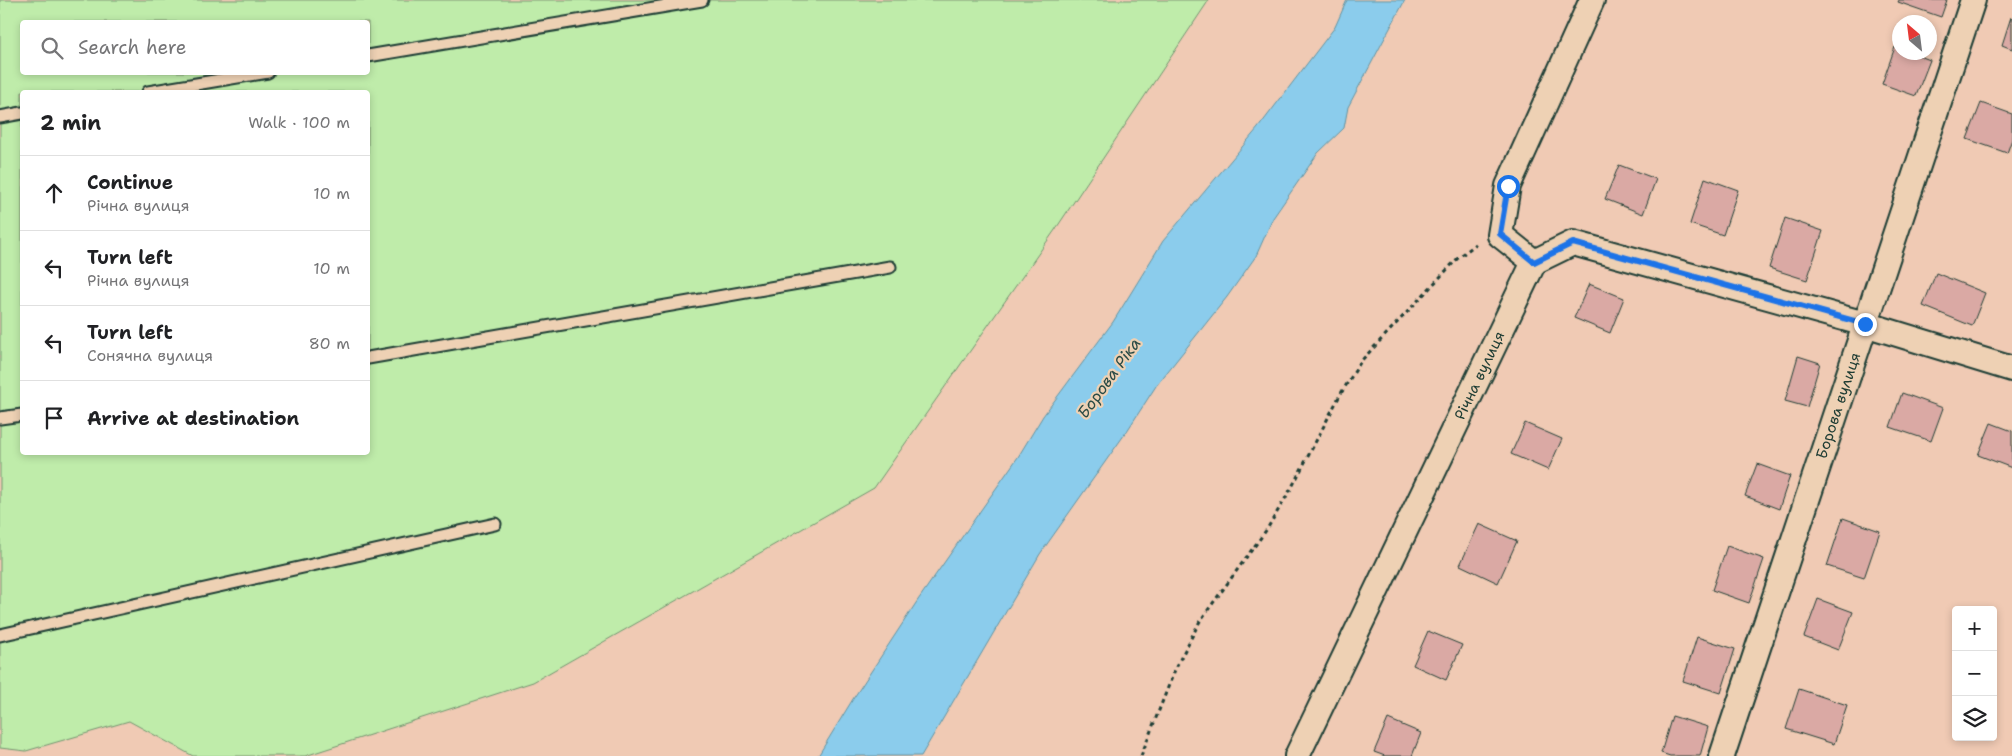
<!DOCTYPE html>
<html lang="en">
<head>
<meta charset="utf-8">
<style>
	:root { --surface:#fff; --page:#f6f6f6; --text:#202124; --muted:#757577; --line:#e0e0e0 }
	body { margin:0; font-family:"Shantell Sans",sans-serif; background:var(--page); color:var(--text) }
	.controls { position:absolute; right:15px; bottom:15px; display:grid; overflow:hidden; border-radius:5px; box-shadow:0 2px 8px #0003 }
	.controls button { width:45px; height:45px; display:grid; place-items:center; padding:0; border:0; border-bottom:1px solid var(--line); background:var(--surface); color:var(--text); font:25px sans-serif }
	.compass { position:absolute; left:1892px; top:15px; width:45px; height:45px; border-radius:50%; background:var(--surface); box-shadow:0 2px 8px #0003; rotate:332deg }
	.stop { position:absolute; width:15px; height:15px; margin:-11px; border:4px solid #1a73e8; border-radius:50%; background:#fff }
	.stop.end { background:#1a73e8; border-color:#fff; box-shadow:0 1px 5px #0008 }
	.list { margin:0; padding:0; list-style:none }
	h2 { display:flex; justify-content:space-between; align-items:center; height:65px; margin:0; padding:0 20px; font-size:21px }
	h2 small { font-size:16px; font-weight:400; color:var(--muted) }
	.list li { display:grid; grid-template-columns:32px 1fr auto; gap:15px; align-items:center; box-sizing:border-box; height:75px; padding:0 20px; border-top:1px solid var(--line) }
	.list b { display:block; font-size:19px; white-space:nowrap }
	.list p { margin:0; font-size:16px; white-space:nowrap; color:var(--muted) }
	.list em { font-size:16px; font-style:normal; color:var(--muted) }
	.icon { flex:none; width:28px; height:28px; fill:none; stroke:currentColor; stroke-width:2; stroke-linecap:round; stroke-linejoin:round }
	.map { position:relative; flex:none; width:2012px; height:756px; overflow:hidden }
	.search { position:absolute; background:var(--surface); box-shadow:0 2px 8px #0003; left:20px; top:20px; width:350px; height:55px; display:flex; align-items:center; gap:12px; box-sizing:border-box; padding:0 18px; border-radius:5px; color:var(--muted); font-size:19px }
	.panel { position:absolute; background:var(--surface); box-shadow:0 2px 8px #0003; left:20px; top:90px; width:350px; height:365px; border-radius:5px }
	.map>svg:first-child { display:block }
	.green { fill:#bfecaa; stroke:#6f946f; fill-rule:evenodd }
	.water { fill:#8bccec; stroke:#6093a2 }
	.building { fill:#daa9a4; stroke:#1f3d34 }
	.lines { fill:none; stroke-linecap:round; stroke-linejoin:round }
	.lane-casing { stroke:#1f3d34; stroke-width:15 }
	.street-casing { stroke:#1f3d34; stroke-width:28 }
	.path { stroke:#1f3d34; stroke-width:3; stroke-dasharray:4 4; stroke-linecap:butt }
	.lane { stroke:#eed1b4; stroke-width:11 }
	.street { stroke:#eed1b4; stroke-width:24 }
	.route { stroke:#1a73e8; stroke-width:6 }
	.labels { text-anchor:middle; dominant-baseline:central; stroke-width:4.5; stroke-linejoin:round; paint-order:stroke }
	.street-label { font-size:15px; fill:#1f3d34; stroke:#eed1b4 }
	.water-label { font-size:16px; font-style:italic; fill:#2a4b46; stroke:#eed1b4 }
</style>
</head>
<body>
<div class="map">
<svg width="2012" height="756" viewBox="0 0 2012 756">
	<rect width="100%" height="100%" fill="#f0cab4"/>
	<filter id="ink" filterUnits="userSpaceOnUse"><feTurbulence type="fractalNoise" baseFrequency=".02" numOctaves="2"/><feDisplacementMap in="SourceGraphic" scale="10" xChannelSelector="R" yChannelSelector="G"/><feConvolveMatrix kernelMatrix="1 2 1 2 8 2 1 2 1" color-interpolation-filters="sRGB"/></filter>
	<g filter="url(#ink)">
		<!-- green -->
		<path class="green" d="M0,0H1209L1055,230L874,488L533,682L305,756H193L129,721L26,751L0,748ZM22,22H368V72H22ZM22,92H368V452H22Z"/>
		<!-- water -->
		<path class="water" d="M1347,0H1405L1348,107L1344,128L1318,153L1273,218L1256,256L1227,297L1156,386L1127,431L1040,554L921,756H818L853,699L918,600L1018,457L1043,416L1113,322L1163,241L1258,128L1335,27Z"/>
		<!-- building -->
		<g class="building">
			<path d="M1899,0H1947L1941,17L1898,2Z"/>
			<path d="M2011,17L2012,18V49L2002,45Z"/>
			<path d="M1895,47L1900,49V52H1909L1930,60L1916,96L1882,84Z"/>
			<path d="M1981,103L2012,114V139L2007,153L1967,139Z"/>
			<path d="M1619,165L1656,179L1643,214L1605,199Z"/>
			<path d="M1705,178L1738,190L1723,235L1690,224Z"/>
			<path d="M1785,218L1823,231L1807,280L1769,268Z"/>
			<path d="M1936,273L1985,293L1972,326L1923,306Z"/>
			<path d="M1589,284L1624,298L1610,333L1574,318Z"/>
			<path d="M1798,356L1820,363L1807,407L1785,401Z"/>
			<path d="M1902,393L1943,408L1931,441L1890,427Z"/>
			<path d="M1525,423L1562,439L1548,470L1511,454Z"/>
			<path d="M1991,423L2012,431V468L1978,455Z"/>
			<path d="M1757,464L1790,476L1779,509L1745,496Z"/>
			<path d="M1843,518L1880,531L1864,578L1827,566Z"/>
			<path d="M1479,524L1517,541L1498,583L1460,565Z"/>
			<path d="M1727,546L1764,559L1749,603L1712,590Z"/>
			<path d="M1818,599L1853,612L1838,650L1804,637Z"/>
			<path d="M1428,631L1462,645L1446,680L1413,665Z"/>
			<path d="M1697,637L1735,649L1721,693L1683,681Z"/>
			<path d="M1799,689L1847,705L1834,744L1786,729Z"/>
			<path d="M1672,716L1708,727L1700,756H1670L1661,753Z"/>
			<path d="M1388,719L1421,733L1412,756H1385L1374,752Z"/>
		</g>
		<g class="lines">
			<defs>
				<g id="lane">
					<path d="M368,56L702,0"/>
					<path d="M148,92L268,72"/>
					<path d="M0,117L22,113"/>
					<path d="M368,358L890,267"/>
					<path d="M0,418L22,415"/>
					<path d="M0,635L495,524"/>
				</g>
				<g id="street">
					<path d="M1534,262L1573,243L1865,324L2012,369"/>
					<path id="s1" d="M1297,756L1534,262L1500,235L1508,186L1592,0"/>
					<path id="s2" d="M1722,756L1973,0"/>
				</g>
			</defs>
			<!-- lane casing -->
			<use href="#lane" class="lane-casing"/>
			<!-- street casing -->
			<use href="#street" class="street-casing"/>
			<!-- path -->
			<path class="path" d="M1141,756L1176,667L1200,621L1267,529L1292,487L1340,395L1361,361L1458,258L1476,244"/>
			<!-- lane -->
			<use href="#lane" class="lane"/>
			<!-- street -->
			<use href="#street" class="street"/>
		</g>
	</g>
	<g class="lines" filter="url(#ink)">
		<!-- route -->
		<path class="route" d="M1508,186L1500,234L1534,262L1573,243L1865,324"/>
	</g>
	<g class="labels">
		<!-- street labels -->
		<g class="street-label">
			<text stroke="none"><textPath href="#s1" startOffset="422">Річна вулиця</textPath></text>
			<text stroke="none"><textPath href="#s2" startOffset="369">Борова вулиця</textPath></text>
		</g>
		<!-- water labels -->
		<g class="water-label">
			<text transform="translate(1109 378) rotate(-54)">Борова Ріка</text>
		</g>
	</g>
</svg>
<div class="controls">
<button>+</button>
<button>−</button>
<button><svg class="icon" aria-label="layers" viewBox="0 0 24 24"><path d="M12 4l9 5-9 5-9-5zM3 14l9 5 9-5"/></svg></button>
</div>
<svg class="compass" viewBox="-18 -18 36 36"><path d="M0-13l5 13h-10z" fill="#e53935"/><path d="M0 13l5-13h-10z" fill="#757577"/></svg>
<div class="stop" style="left:1508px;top:186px"></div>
<div class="stop end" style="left:1865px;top:324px"></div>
<div class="search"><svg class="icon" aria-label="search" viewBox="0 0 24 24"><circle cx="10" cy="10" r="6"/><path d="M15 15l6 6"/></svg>Search here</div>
<section class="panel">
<h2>2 min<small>Walk · 100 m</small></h2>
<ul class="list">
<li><svg class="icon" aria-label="ahead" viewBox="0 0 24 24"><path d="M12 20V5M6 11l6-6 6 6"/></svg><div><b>Continue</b><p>Річна вулиця</p></div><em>10 m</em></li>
<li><svg class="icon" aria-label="left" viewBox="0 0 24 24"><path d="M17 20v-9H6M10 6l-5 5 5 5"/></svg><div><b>Turn left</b><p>Річна вулиця</p></div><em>10 m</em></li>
<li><svg class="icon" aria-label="left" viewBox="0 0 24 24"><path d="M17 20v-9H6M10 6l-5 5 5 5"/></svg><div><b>Turn left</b><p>Сонячна вулиця</p></div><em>80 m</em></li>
<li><svg class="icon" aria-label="arrive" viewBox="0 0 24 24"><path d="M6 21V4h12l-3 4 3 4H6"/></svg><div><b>Arrive at destination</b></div></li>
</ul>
</section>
</div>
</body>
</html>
